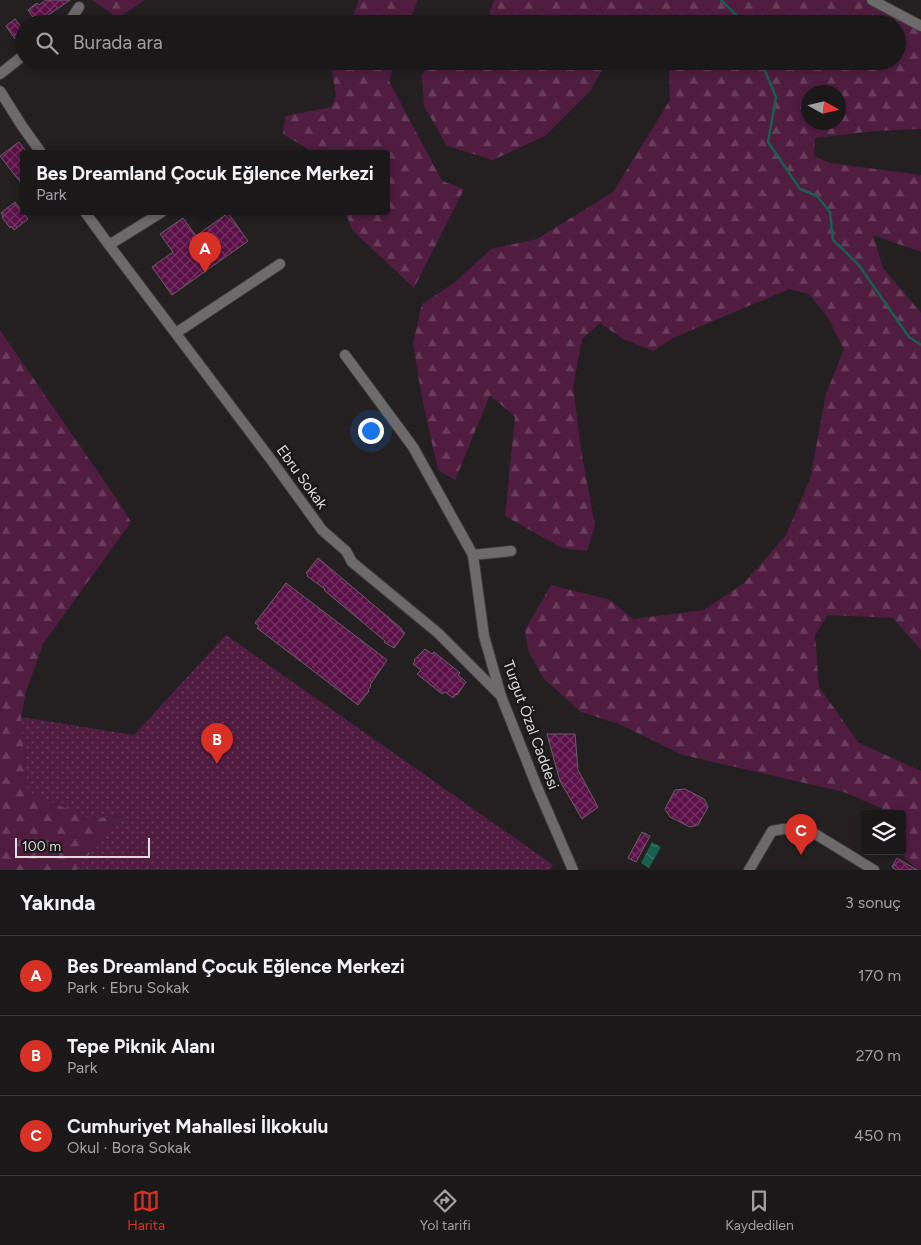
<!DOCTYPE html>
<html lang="tr">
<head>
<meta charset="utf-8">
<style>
	:root { --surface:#1b181a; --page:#242123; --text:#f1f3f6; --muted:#a0a0a2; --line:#393739; --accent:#d93025 }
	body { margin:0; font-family:Figtree,sans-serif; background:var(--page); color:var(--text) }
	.controls { position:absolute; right:15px; bottom:15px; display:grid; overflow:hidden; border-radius:5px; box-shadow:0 2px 8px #0003 }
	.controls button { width:45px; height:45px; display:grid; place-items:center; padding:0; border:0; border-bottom:1px solid var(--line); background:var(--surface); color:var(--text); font:25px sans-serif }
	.compass { position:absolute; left:801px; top:85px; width:45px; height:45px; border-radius:50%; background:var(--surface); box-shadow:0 2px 8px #0003; rotate:98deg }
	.scale { position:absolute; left:15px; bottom:12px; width:135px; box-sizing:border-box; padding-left:5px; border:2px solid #dedcdd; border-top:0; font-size:14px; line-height:18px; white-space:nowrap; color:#dedcdd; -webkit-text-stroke:4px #1a1719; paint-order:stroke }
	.you { position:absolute; left:370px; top:430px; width:18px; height:18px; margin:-12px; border:4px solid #fff; border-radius:50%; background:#1a73e8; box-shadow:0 0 0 8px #1a73e833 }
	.badge { display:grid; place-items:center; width:32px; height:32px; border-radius:50%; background:var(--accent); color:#fff; font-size:16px; font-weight:700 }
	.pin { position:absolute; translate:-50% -41px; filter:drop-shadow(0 1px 2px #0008) }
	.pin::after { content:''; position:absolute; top:26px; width:18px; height:15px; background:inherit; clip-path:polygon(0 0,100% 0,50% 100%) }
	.popup { position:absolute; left:20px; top:150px; width:370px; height:65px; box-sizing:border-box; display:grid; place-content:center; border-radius:5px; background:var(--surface); filter:drop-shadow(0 1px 4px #0005); font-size:16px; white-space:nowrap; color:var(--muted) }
	.popup b { font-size:19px; color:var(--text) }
	.popup::after { content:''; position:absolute; left:50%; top:100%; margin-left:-10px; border:10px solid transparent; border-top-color:var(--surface) }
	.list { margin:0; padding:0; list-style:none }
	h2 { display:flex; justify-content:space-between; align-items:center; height:65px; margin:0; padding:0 20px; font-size:21px }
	h2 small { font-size:16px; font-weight:400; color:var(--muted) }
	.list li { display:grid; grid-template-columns:32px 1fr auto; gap:15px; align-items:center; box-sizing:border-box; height:80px; padding:0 20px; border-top:1px solid var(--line) }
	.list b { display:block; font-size:19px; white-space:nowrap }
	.list p { margin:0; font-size:16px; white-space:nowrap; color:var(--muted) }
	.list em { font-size:16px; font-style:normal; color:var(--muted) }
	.icon { flex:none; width:28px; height:28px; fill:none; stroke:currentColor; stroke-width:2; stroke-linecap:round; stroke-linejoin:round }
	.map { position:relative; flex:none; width:921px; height:870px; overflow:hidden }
	.search { position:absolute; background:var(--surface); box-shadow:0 2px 8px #0003; left:15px; right:15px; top:15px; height:55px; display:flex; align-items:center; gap:12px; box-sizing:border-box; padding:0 18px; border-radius:28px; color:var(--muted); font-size:19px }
	.sheet { height:305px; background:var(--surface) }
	nav { display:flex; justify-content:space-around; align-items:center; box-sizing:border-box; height:70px; border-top:1px solid var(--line); background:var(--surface); font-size:14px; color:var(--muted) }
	nav a { display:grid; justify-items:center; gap:2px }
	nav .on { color:var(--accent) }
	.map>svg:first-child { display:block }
	.forest { fill:url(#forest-firs); fill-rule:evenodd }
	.park { fill:url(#park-dots) }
	.water { fill:url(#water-waves) }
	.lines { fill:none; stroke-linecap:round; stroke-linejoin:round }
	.stream { stroke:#175f4e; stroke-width:2.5 }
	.building { fill:url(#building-cross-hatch); stroke:#666164 }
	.minor-casing { stroke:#3e3a3c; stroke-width:12 }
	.tertiary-casing { stroke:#3e3a3c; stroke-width:12 }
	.minor { stroke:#6c6a6b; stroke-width:10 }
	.tertiary { stroke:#6c6a6b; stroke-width:10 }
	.labels { text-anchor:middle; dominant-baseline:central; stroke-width:4.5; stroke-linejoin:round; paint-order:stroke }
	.street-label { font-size:15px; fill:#dedcdd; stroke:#1a1719 }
</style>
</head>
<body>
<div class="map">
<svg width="921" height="870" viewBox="0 0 921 870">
	<defs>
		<pattern id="forest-firs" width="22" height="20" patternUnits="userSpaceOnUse" patternTransform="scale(1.25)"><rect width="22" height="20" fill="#501d40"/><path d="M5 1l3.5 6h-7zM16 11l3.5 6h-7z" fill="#693d5b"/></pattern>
		<pattern id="park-dots" width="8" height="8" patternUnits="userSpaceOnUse" patternTransform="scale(1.25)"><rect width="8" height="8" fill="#501d40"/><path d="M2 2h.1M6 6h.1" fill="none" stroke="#693d5b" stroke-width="1.8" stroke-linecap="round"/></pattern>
		<pattern id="water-waves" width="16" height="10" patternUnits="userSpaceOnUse" patternTransform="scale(1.25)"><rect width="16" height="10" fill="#175f4e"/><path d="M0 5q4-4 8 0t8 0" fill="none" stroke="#387567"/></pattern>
		<pattern id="building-cross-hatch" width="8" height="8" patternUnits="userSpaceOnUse" patternTransform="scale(1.25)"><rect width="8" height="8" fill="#5c1048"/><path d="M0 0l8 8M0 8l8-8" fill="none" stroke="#733262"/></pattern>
	</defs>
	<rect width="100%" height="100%" fill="#242022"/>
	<!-- forest -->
	<g class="forest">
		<path d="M92,0H145L118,18Z"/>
		<path d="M359,0H418L408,24H350Z"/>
		<path d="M494,0H873L921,31V129L875,131L815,138L814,156L830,163L921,175V252L873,235L883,268L921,313V650L893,618L828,615L815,635L819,687L859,743L921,771V870H917L904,857L901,851H902V814H884L881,808L844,792L683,755L619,724L581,712L544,679L528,650L525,630L551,585L610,600L633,619L704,610L744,583L786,535L810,479L826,394L844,349L828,318L809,294L789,289L673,338L653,351L623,339L600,323L582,339L573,387L582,456L595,525L587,551L562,548L505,516L515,417L490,395L455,480L438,470L422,398L413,343L422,304L454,283L491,249L537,239L613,192L670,100L669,67L665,61H897V24H486ZM808,92H838V122H808Z"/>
		<path d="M330,61H395L389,81L442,181L464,189L414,288L353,231L345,212H386V154H316L283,134L285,116L332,107L336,94Z"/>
		<path d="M433,61H607L590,91L545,136L493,160L447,146L424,106L422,74Z"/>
		<path d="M0,330L122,507L131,522L43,644L26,692L21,717L28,792L89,818L126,816L77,870H0Z"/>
	</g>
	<!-- park -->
	<path class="park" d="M226,635L553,865L550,870H76L101,840L125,816L89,818L28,792L21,717L134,735Z"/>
	<!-- water -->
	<path class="water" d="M652,842L661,847L649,868L641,863Z"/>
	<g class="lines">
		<!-- stream -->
		<g class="stream">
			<path d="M721,0L745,24"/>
			<path d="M761,61L776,97L768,142L800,189L817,196L830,212L833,240L858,264L909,337L921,345"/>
		</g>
	</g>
	<!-- building -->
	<g class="building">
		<path d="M46,0H70L37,23L28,10L37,3L39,5Z"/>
		<path d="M15,19L24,31V33L15,39L6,26Z"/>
		<path d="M19,142L28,154H24V187L0,156Z"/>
		<path d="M15,202L28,219L14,230L11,226L10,228L2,217L3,216L1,213Z"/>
		<path d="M228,213L248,241L172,295L152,267L173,252L160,234L183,218L196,236Z"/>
		<path d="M318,558L402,629L401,630L405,633L394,648L384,642L385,641L324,590L325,589L307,576L308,575L306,573Z"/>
		<path d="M286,583L387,660L370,685L371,686L368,690L369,691L358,705L257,628L259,626L255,623Z"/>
		<path d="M425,649L432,654L434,652L460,673L458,675L466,682L457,695L456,694L453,698L445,692L442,694L417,674L421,670L413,664L415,661L414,660Z"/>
		<path d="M547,734H575L578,770L598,807L582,819L560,781Z"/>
		<path d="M685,789L704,799L708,807L698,825L690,827L670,817L665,809L675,790Z"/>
		<path d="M642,832L650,836L636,862L628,858Z"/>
		<path d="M897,858L917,870H896L892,867Z"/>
	</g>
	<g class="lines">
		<defs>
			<g id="minor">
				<path d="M872,0L921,26"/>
				<path d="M68,24L79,7"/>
				<path d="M0,74L24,55"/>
				<path d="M0,91L22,126L42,154"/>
				<path d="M85,212L109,245L162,212"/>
				<path d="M109,245L269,457L322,530L346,551L352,562L438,633L501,696"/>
				<path d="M176,333L280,264"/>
				<path d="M473,555L511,551"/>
				<path d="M749,870L772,831L783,829H807L874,870"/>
			</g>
			<path id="tertiary" d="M345,355L413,447L473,555L484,636L501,696L537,787L573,870"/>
		</defs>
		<!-- minor casing -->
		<use href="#minor" class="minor-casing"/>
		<!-- tertiary casing -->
		<use href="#tertiary" class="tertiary-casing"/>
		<!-- minor -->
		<use href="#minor" class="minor"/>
		<!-- tertiary -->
		<use href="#tertiary" class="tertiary"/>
	</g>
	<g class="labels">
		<!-- street labels -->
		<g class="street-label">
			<text transform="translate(302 477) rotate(54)">Ebru Sokak</text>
			<text transform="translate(531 725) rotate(70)">Turgut Özal Caddesi</text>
		</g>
	</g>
</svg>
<div class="controls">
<button><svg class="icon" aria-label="layers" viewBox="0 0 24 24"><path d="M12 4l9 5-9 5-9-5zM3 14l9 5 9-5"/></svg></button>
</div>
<svg class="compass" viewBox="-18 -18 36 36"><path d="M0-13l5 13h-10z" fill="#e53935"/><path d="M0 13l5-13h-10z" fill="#a0a0a2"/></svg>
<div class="scale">100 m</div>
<div class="you"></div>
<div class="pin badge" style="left:205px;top:273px">A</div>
<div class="popup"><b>Bes Dreamland Çocuk Eğlence Merkezi</b>Park</div>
<div class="pin badge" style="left:217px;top:764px">B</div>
<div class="pin badge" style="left:801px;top:855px">C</div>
<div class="search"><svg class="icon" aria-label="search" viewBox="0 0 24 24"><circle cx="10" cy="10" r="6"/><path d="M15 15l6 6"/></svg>Burada ara</div>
</div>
<section class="sheet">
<h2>Yakında<small>3 sonuç</small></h2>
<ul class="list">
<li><span class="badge">A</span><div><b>Bes Dreamland Çocuk Eğlence Merkezi</b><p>Park · Ebru Sokak</p></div><em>170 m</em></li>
<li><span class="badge">B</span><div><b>Tepe Piknik Alanı</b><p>Park</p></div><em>270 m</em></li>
<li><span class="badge">C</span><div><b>Cumhuriyet Mahallesi İlkokulu</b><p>Okul · Bora Sokak</p></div><em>450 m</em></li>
</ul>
</section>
<nav>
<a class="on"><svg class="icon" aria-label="map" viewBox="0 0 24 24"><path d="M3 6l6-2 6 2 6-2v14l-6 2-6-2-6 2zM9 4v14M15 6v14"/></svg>Harita</a>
<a><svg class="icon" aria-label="directions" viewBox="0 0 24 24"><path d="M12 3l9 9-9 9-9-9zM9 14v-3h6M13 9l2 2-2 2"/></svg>Yol tarifi</a>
<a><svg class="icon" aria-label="saved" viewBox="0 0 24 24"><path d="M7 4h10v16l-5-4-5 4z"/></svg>Kaydedilen</a>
</nav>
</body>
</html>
